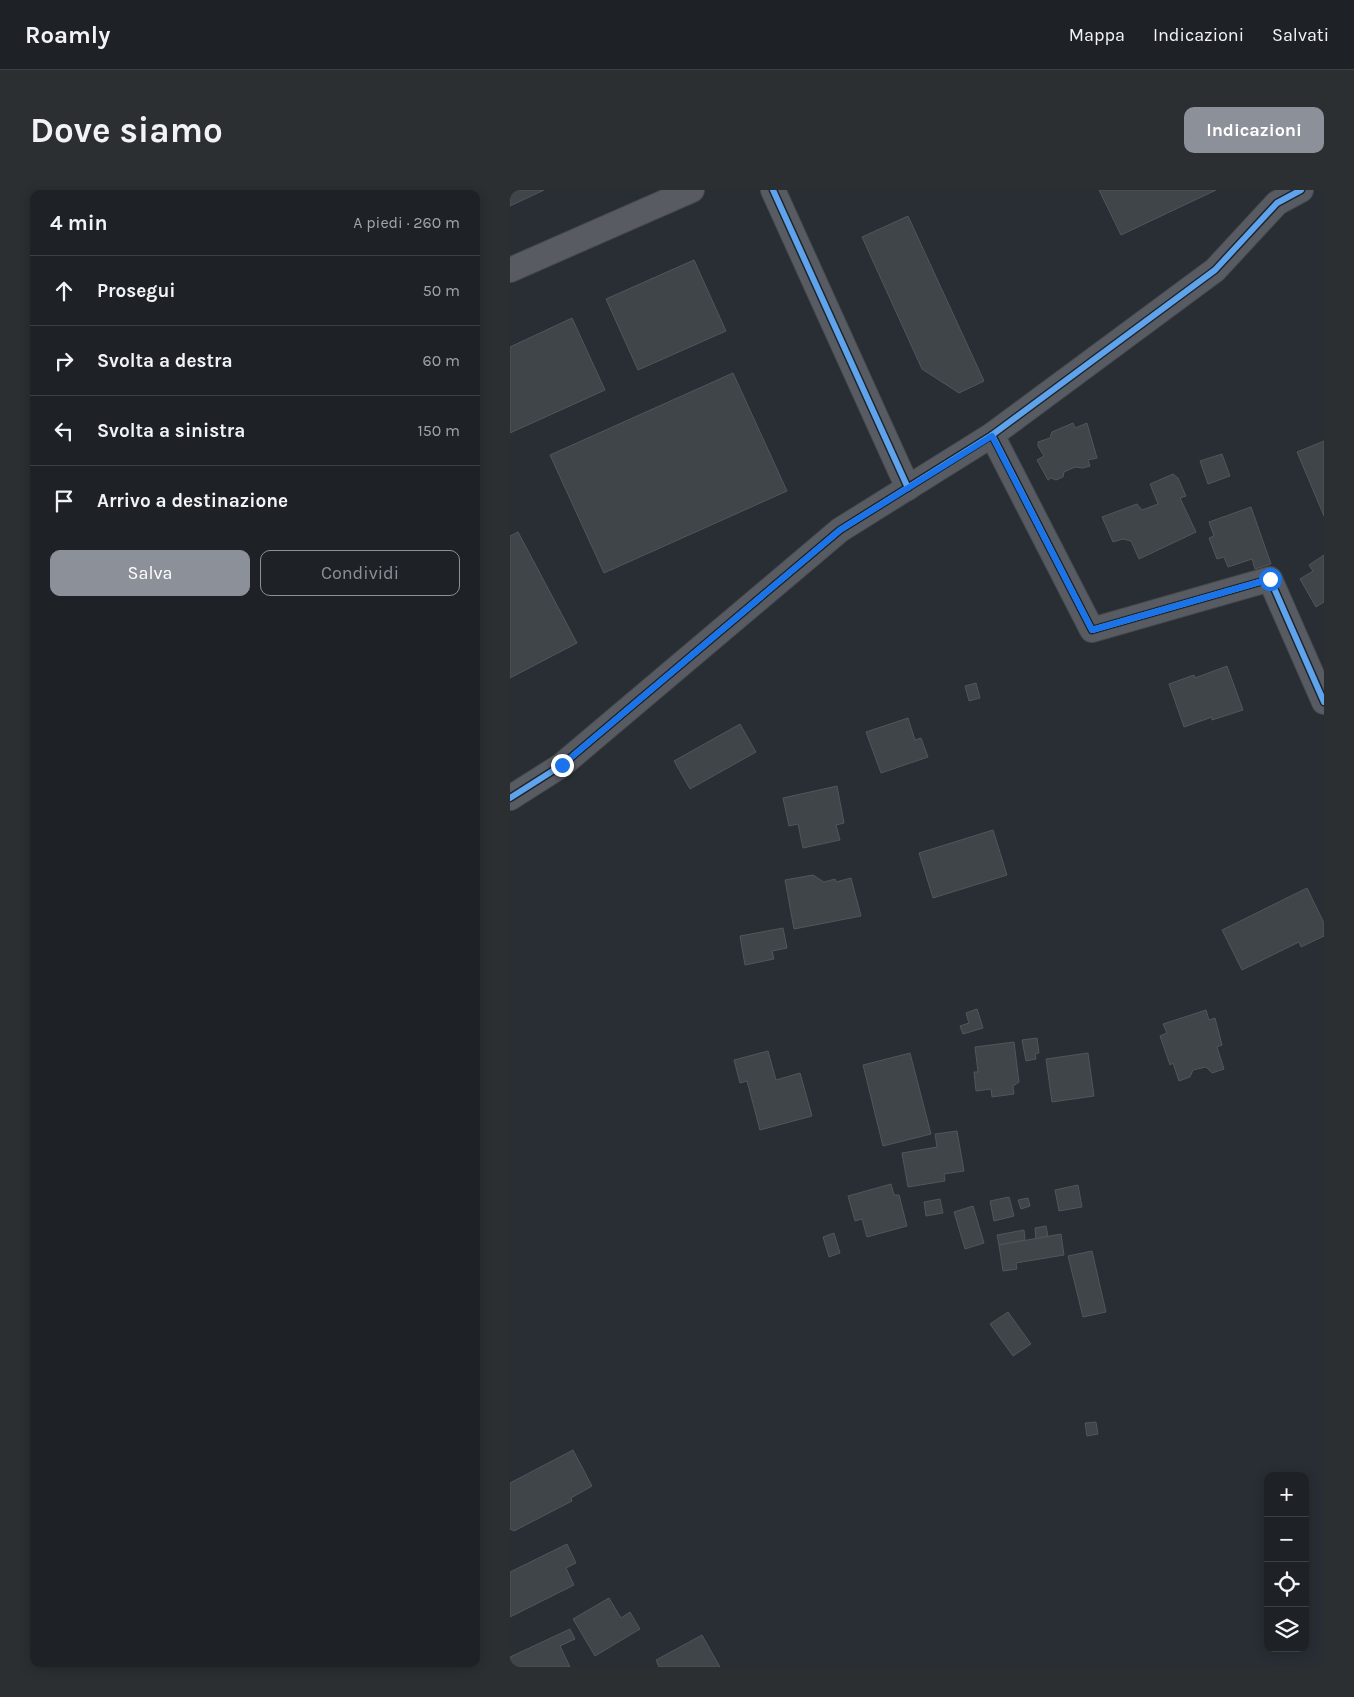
<!DOCTYPE html>
<html lang="it">
<head>
<meta charset="utf-8">
<style>
	:root { --surface:#1e2226; --page:#2b2f32; --text:#f1f3f6; --muted:#a1a4a7; --line:#3c3f43; --accent:#8c9099 }
	body { margin:0; font-family:Karla,sans-serif; background:var(--page); color:var(--text) }
	.controls { position:absolute; right:15px; bottom:15px; display:grid; overflow:hidden; border-radius:10px; box-shadow:0 2px 12px #0003 }
	.controls button { width:45px; height:45px; display:grid; place-items:center; padding:0; border:0; border-bottom:1px solid var(--line); background:var(--surface); color:var(--text); font:25px sans-serif }
	.stop { position:absolute; width:15px; height:15px; margin:-11px; border:4px solid #1a73e8; border-radius:50%; background:#fff }
	.stop.end { background:#1a73e8; border-color:#fff; box-shadow:0 1px 5px #0008 }
	.list { margin:0; padding:0; list-style:none }
	h2 { display:flex; justify-content:space-between; align-items:center; height:65px; margin:0; padding:0 20px; font-size:21px }
	h2 small { font-size:16px; font-weight:400; color:var(--muted) }
	.list li { display:grid; grid-template-columns:32px 1fr auto; gap:15px; align-items:center; box-sizing:border-box; height:70px; padding:0 20px; border-top:1px solid var(--line) }
	.list b { display:block; font-size:19px; white-space:nowrap }
	.list em { font-size:16px; font-style:normal; color:var(--muted) }
	.actions { display:flex; gap:10px; padding:15px 20px }
	.actions a { flex:1; padding:11px 0; border:1px solid var(--accent); border-radius:10px; text-align:center; font-size:18px; color:var(--accent) }
	.actions .main { background:var(--accent); color:#fff }
	.icon { flex:none; width:28px; height:28px; fill:none; stroke:currentColor; stroke-width:2; stroke-linecap:round; stroke-linejoin:round }
	.map { position:relative; flex:none; width:814px; height:1477px; overflow:hidden; border-radius:10px }
	header { display:flex; align-items:center; gap:30px; box-sizing:border-box; height:70px; padding:0 25px; background:var(--surface); border-bottom:1px solid var(--line) }
	header strong { font-size:24px }
	nav { display:flex; gap:28px; margin-inline-start:auto; font-size:18px }
	.intro { display:flex; align-items:center; justify-content:space-between; box-sizing:border-box; height:120px; padding:0 30px }
	h1 { margin:0; font-size:35px }
	.button { padding:12px 22px; border-radius:10px; background:var(--accent); color:#fff; font-size:18px; font-weight:700 }
	main { display:flex; gap:30px; padding:0 30px }
	aside { flex:1; background:var(--surface); border-radius:10px; box-shadow:0 2px 12px #0003 }
	.map>svg:first-child { display:block }
	.building { fill:#40454a; stroke:#50565b }
	.lines { fill:none; stroke-linecap:round; stroke-linejoin:round }
	.minor-casing { stroke:#464a4e; stroke-width:26 }
	.minor { stroke:#585c62; stroke-width:24 }
	.cycleway-casing { stroke:#1c252d; stroke-width:9 }
	.cycleway { stroke:#60a3ed; stroke-width:6 }
	.route { stroke:#1a73e8; stroke-width:6 }
</style>
</head>
<body>
<header>
<strong>Roamly</strong>
<nav><a>Mappa</a><a>Indicazioni</a><a>Salvati</a></nav>
</header>
<div class="intro"><h1>Dove siamo</h1><a class="button">Indicazioni</a></div>
<main>
<aside>
<h2>4 min<small>A piedi · 260 m</small></h2>
<ul class="list">
<li><svg class="icon" aria-label="ahead" viewBox="0 0 24 24"><path d="M12 20V5M6 11l6-6 6 6"/></svg><div><b>Prosegui</b></div><em>50 m</em></li>
<li><svg class="icon" aria-label="right" viewBox="0 0 24 24"><path d="M7 20v-9h11M14 6l5 5-5 5"/></svg><div><b>Svolta a destra</b></div><em>60 m</em></li>
<li><svg class="icon" aria-label="left" viewBox="0 0 24 24"><path d="M17 20v-9H6M10 6l-5 5 5 5"/></svg><div><b>Svolta a sinistra</b></div><em>150 m</em></li>
<li><svg class="icon" aria-label="arrive" viewBox="0 0 24 24"><path d="M6 21V4h12l-3 4 3 4H6"/></svg><div><b>Arrivo a destinazione</b></div></li>
</ul>
<div class="actions"><a class="main">Salva</a><a>Condividi</a></div>
</aside>
<div class="map">
<svg width="814" height="1477" viewBox="0 0 814 1477">
	<rect width="100%" height="100%" fill="#282e33"/>
	<!-- building -->
	<g class="building">
		<path d="M0,0H34L0,16Z"/>
		<path d="M589,0H706L611,45Z"/>
		<path d="M398,26L474,191L449,203L412,179L352,47Z"/>
		<path d="M184,70L216,141L128,180L96,109Z"/>
		<path d="M62,128L95,200L0,243V157Z"/>
		<path d="M223,183L277,301L94,383L40,265Z"/>
		<path d="M563,233L565,238L577,233L587,268L578,270L580,276L573,278L565,277L554,282L553,287L546,290L541,288L538,290L527,270L534,266L528,256V252L540,248L542,242Z"/>
		<path d="M814,251V326L787,262Z"/>
		<path d="M712,264L720,286L698,294L690,271Z"/>
		<path d="M663,284L668,288L676,306L670,308L686,342L629,369L621,351L613,349L603,352L592,327L627,314L632,320L648,314L640,294Z"/>
		<path d="M741,317L761,374L745,379L742,369L718,377L714,367L707,369L699,348L704,346L699,332Z"/>
		<path d="M8,342L67,453L0,488V346Z"/>
		<path d="M814,365V412L806,417L790,389L803,381L799,375Z"/>
		<path d="M717,476L733,520L702,530V527L674,537L659,494L684,485L685,488Z"/>
		<path d="M466,493L470,508L459,511L455,496Z"/>
		<path d="M398,528L405,550L411,548L418,567L371,583L356,542Z"/>
		<path d="M230,534L246,562L180,599L164,571Z"/>
		<path d="M327,596L334,633L326,635L330,650L293,658L288,634L279,636L273,608Z"/>
		<path d="M483,640L497,685L423,708L409,663Z"/>
		<path d="M303,685L314,692L325,689L326,692L341,688L351,726L284,739L275,690Z"/>
		<path d="M797,698L814,733V746L791,757L789,752L732,780L712,740Z"/>
		<path d="M273,738L277,758L262,761L264,769L235,775L230,746Z"/>
		<path d="M467,819L473,838L453,844L450,836L459,833L456,823Z"/>
		<path d="M696,820L699,830L705,828L712,855L707,857L714,879L702,883L696,877L683,880L680,887L669,891L663,873L660,875L650,846L657,843L653,834Z"/>
		<path d="M527,848L529,863L525,864L526,869L516,871L512,850Z"/>
		<path d="M504,852L509,892L503,896L504,904L482,907L481,899L466,901L464,882H468L465,857Z"/>
		<path d="M258,861L266,890L290,883L302,926L250,940L237,891L230,893L224,870Z"/>
		<path d="M400,863L421,944L373,956L353,875Z"/>
		<path d="M578,863L584,906L542,912L536,869Z"/>
		<path d="M447,941L454,981L434,984L435,991L398,997L392,963L427,957L425,944Z"/>
		<path d="M381,994L384,1005H389L397,1036L357,1047L352,1029L345,1031L338,1006Z"/>
		<path d="M568,995L572,1017L549,1021L545,1000Z"/>
		<path d="M499,1007L504,1026L484,1031L480,1011Z"/>
		<path d="M518,1008L520,1016L511,1019L508,1010Z"/>
		<path d="M430,1009L433,1023L416,1026L414,1012Z"/>
		<path d="M463,1016L474,1053L455,1059L444,1022Z"/>
		<path d="M536,1036L538,1047L526,1049L525,1038Z"/>
		<path d="M514,1040L515,1050L489,1055L487,1045Z"/>
		<path d="M324,1043L330,1063L319,1067L313,1047Z"/>
		<path d="M551,1044L554,1065L506,1073L507,1079L493,1081L489,1055Z"/>
		<path d="M582,1061L596,1122L573,1127L558,1066Z"/>
		<path d="M498,1122L521,1154L503,1166L480,1134Z"/>
		<path d="M586,1232L588,1244L577,1246L575,1233Z"/>
		<path d="M63,1260L82,1296L61,1308L62,1311L4,1341L0,1339V1293Z"/>
		<path d="M57,1354L66,1373L56,1378L64,1395L0,1427V1382Z"/>
		<path d="M99,1408L111,1428L120,1422L130,1439L85,1466L63,1429Z"/>
		<path d="M60,1439L65,1449L50,1456L60,1477H0V1467Z"/>
		<path d="M192,1445L210,1477H149L146,1470Z"/>
	</g>
	<g class="lines">
		<defs>
			<g id="minor">
				<path d="M263,0L398,298"/>
				<path d="M0,80L182,0"/>
				<path d="M482,245L582,440L760,389L814,512"/>
				<path d="M0,608L52,575L330,340L482,245L705,80L767,13L791,0"/>
			</g>
		</defs>
		<!-- minor casing -->
		<use href="#minor" class="minor-casing"/>
		<!-- minor -->
		<use href="#minor" class="minor"/>
		<defs>
			<g id="cycleway">
				<path d="M263,0L398,298"/>
				<path d="M482,245L582,440L760,389L814,512"/>
				<path d="M0,608L52,575L330,340L482,245L705,80L767,13L791,0"/>
			</g>
		</defs>
		<!-- cycleway casing -->
		<use href="#cycleway" class="cycleway-casing"/>
		<!-- cycleway -->
		<use href="#cycleway" class="cycleway"/>
	</g>
	<g class="lines">
		<!-- route -->
		<path class="route" d="M52,575L330,340L482,246L582,440L760,389"/>
	</g>
</svg>
<div class="controls">
<button>+</button>
<button>−</button>
<button><svg class="icon" aria-label="locate" viewBox="0 0 24 24"><circle cx="12" cy="12" r="6"/><path d="M12 2v4M12 18v4M2 12h4M18 12h4"/></svg></button>
<button><svg class="icon" aria-label="layers" viewBox="0 0 24 24"><path d="M12 4l9 5-9 5-9-5zM3 14l9 5 9-5"/></svg></button>
</div>
<div class="stop" style="left:760px;top:389px"></div>
<div class="stop end" style="left:52px;top:575px"></div>
</div>
</main>
</body>
</html>
